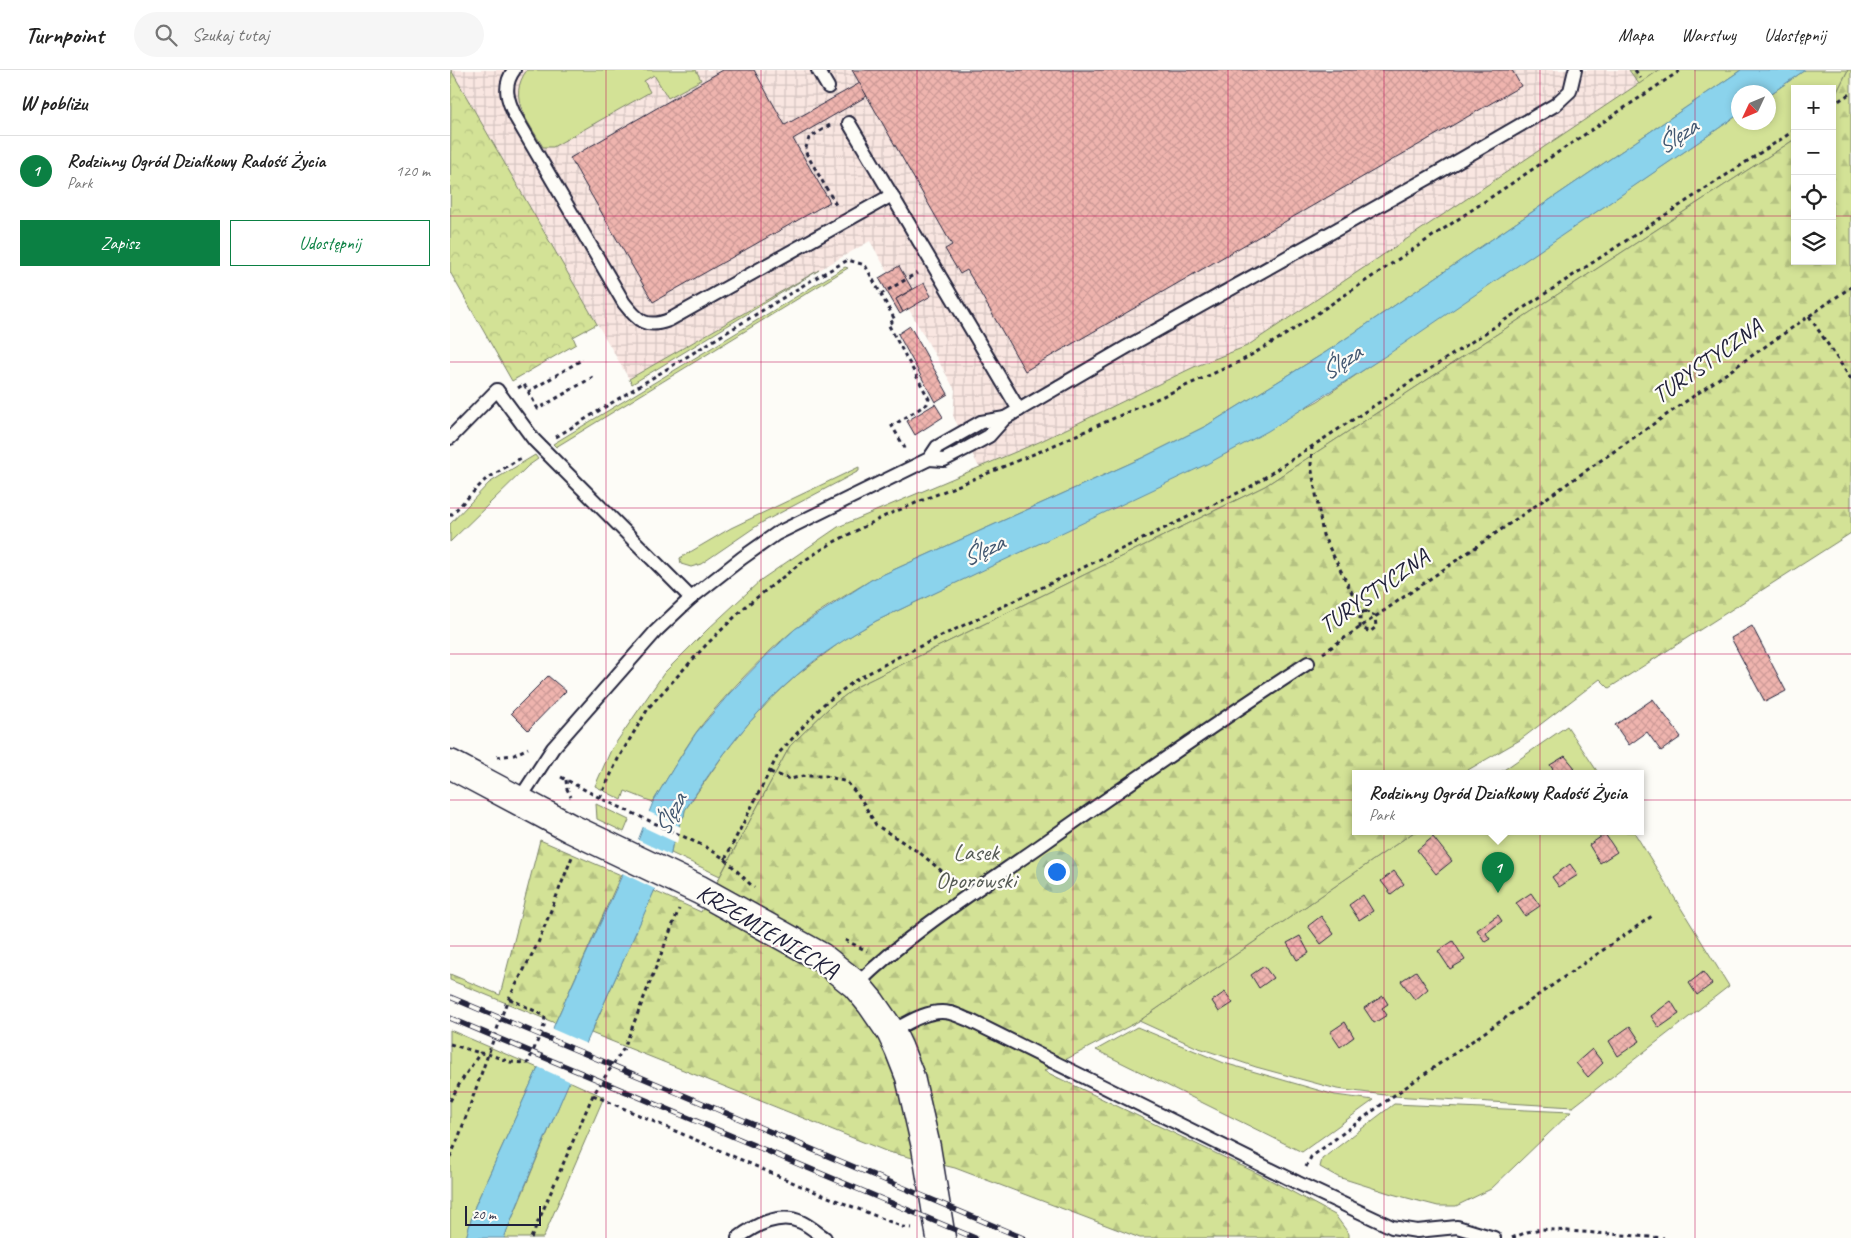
<!DOCTYPE html>
<html lang="pl">
<head>
<meta charset="utf-8">
<style>
	:root { --surface:#fff; --page:#f6f6f6; --text:#222; --muted:#767676; --line:#e0e0e0; --accent:#0b8043 }
	body { margin:0; font-family:Caveat,sans-serif; background:var(--page); color:var(--text) }
	.controls { position:absolute; right:15px; top:15px; display:grid; overflow:hidden; border-radius:0px; box-shadow:0 2px 8px #0003 }
	.controls button { width:45px; height:45px; display:grid; place-items:center; padding:0; border:0; border-bottom:1px solid var(--line); background:var(--surface); color:var(--text); font:25px sans-serif }
	.compass { position:absolute; left:1281px; top:15px; width:45px; height:45px; border-radius:50%; background:var(--surface); box-shadow:0 2px 8px #0003; rotate:226deg }
	.scale { position:absolute; left:15px; bottom:12px; width:76px; box-sizing:border-box; padding-left:5px; border:2px solid #22223b; border-top:0; font-size:14px; line-height:18px; white-space:nowrap; color:#22223b; -webkit-text-stroke:4px #fdfcf7; paint-order:stroke }
	.you { position:absolute; left:606px; top:801px; width:18px; height:18px; margin:-12px; border:4px solid #fff; border-radius:50%; background:#1a73e8; box-shadow:0 0 0 8px #1a73e833 }
	.badge { display:grid; place-items:center; width:32px; height:32px; border-radius:50%; background:var(--accent); color:#fff; font-size:16px; font-weight:700 }
	.pin { position:absolute; translate:-50% -41px; filter:drop-shadow(0 1px 2px #0008) }
	.pin::after { content:''; position:absolute; top:26px; width:18px; height:15px; background:inherit; clip-path:polygon(0 0,100% 0,50% 100%) }
	.popup { position:absolute; left:902px; top:700px; width:292px; height:65px; box-sizing:border-box; display:grid; place-content:center; border-radius:0px; background:var(--surface); filter:drop-shadow(0 1px 4px #0005); font-size:16px; white-space:nowrap; color:var(--muted) }
	.popup b { font-size:19px; color:var(--text) }
	.popup::after { content:''; position:absolute; left:50%; top:100%; margin-left:-10px; border:10px solid transparent; border-top-color:var(--surface) }
	.list { margin:0; padding:0; list-style:none }
	h2 { display:flex; justify-content:space-between; align-items:center; height:65px; margin:0; padding:0 20px; font-size:21px }
	h2 small { font-size:16px; font-weight:400; color:var(--muted) }
	.list li { display:grid; grid-template-columns:32px 1fr auto; gap:15px; align-items:center; box-sizing:border-box; height:70px; padding:0 20px; border-top:1px solid var(--line) }
	.list b { display:block; font-size:19px; white-space:nowrap }
	.list p { margin:0; font-size:16px; white-space:nowrap; color:var(--muted) }
	.list em { font-size:16px; font-style:normal; color:var(--muted) }
	.actions { display:flex; gap:10px; padding:15px 20px }
	.actions a { flex:1; padding:11px 0; border:1px solid var(--accent); border-radius:0px; text-align:center; font-size:18px; color:var(--accent) }
	.actions .main { background:var(--accent); color:#fff }
	.icon { flex:none; width:28px; height:28px; fill:none; stroke:currentColor; stroke-width:2; stroke-linecap:round; stroke-linejoin:round }
	.map { position:relative; flex:none; width:1401px; height:1168px; overflow:hidden }
	header { display:flex; align-items:center; gap:30px; box-sizing:border-box; height:70px; padding:0 25px; background:var(--surface); border-bottom:1px solid var(--line) }
	header strong { font-size:24px }
	nav { display:flex; gap:28px; margin-inline-start:auto; font-size:18px }
	.search { width:350px; height:45px; background:var(--page); display:flex; align-items:center; gap:12px; box-sizing:border-box; padding:0 18px; border-radius:28px; color:var(--muted); font-size:19px }
	main { display:flex }
	aside { flex:1; background:var(--surface) }
	.map>svg:first-child { display:block }
	.industrial { fill:url(#industrial-grid) }
	.green { fill:#d3e296; stroke:#7a8268 }
	.forest { fill:url(#forest-firs); stroke:#7a8268 }
	.cemetery { fill:url(#cemetery-stones); stroke:#7a8268 }
	.park { fill:url(#park-crowns); stroke:#7a8268 }
	.water { fill:#8bd3ec; stroke:#618ca5 }
	.pier { fill:#fdfcf7 }
	.building { fill:url(#building-cross-hatch); stroke:#22223b }
	.lines { fill:none; stroke-linecap:round; stroke-linejoin:round }
	.lane-casing { stroke:#22223b; stroke-width:16 }
	.secondary-casing { stroke:#22223b; stroke-width:31 }
	.path { stroke:#22223b; stroke-width:3; stroke-dasharray:4 4; stroke-linecap:butt }
	.lane { stroke:#fdfcf7; stroke-width:12 }
	.secondary { stroke:#fdfcf7; stroke-width:28 }
	.rail-casing { stroke:#22223b; stroke-width:5.5 }
	.rail { stroke:#fdfcf7; stroke-width:4; stroke-dasharray:11; stroke-linecap:butt }
	.grid { fill:none; stroke:#c2185b; stroke-width:1; stroke-opacity:0.55 }
	.labels { text-anchor:middle; dominant-baseline:central; stroke-width:4.5; stroke-linejoin:round; paint-order:stroke }
	.street-label { font-size:24px; fill:#22223b; stroke:#fdfcf7 }
	.park-label { font-size:24px; fill:#575c56; stroke:#fdfcf7 }
	.water-label { font-size:25px; font-style:italic; fill:#425770; stroke:#fdfcf7 }
</style>
</head>
<body>
<header>
<strong>Turnpoint</strong>
<div class="search"><svg class="icon" aria-label="search" viewBox="0 0 24 24"><circle cx="10" cy="10" r="6"/><path d="M15 15l6 6"/></svg>Szukaj tutaj</div>
<nav><a>Mapa</a><a>Warstwy</a><a>Udostępnij</a></nav>
</header>
<main>
<aside>
<h2>W pobliżu<small></small></h2>
<ul class="list">
<li><span class="badge">1</span><div><b>Rodzinny Ogród Działkowy Radość Życia</b><p>Park</p></div><em>120 m</em></li>
</ul>
<div class="actions"><a class="main">Zapisz</a><a>Udostępnij</a></div>
</aside>
<div class="map">
<svg width="1401" height="1168" viewBox="0 0 1401 1168">
	<defs>
		<pattern id="industrial-grid" width="8" height="8" patternUnits="userSpaceOnUse" patternTransform="scale(1.25)"><rect width="8" height="8" fill="#f9e6e1"/><path d="M0 4h8M4 0v8" fill="none" stroke="#d5c5c2"/></pattern>
		<pattern id="forest-firs" width="22" height="20" patternUnits="userSpaceOnUse" patternTransform="scale(1.25)"><rect width="22" height="20" fill="#d3e296"/><path d="M5 1l3.5 6h-7zM16 11l3.5 6h-7z" fill="#b5c282"/></pattern>
		<pattern id="cemetery-stones" width="16" height="16" patternUnits="userSpaceOnUse" patternTransform="scale(1.25)"><rect width="16" height="16" fill="#d3e296"/><path d="M2 7V4a2 2 0 0 1 4 0v3zM10 15v-3a2 2 0 0 1 4 0v3z" fill="#b5c282"/></pattern>
		<pattern id="park-crowns" width="20" height="18" patternUnits="userSpaceOnUse" patternTransform="scale(1.25)"><rect width="20" height="18" fill="#d3e296"/><path d="M2 6a3 3 0 1 1 6 0M12 15a3 3 0 1 1 6 0" fill="none" stroke="#b5c282"/></pattern>
		<pattern id="building-cross-hatch" width="8" height="8" patternUnits="userSpaceOnUse" patternTransform="scale(1.25)"><rect width="8" height="8" fill="#efb4ae"/><path d="M0 0l8 8M0 8l8-8" fill="none" stroke="#cd9a97"/></pattern>
	</defs>
	<rect width="100%" height="100%" fill="#fdfcf7"/>
	<filter id="ink" filterUnits="userSpaceOnUse"><feTurbulence type="fractalNoise" baseFrequency=".02" numOctaves="2"/><feDisplacementMap in="SourceGraphic" scale="10" xChannelSelector="R" yChannelSelector="G"/><feConvolveMatrix kernelMatrix="1 2 1 2 8 2 1 2 1" color-interpolation-filters="sRGB"/></filter>
	<g filter="url(#ink)">
		<!-- industrial -->
		<path class="industrial" d="M1,0H1179L1189,14L797,276L744,297L589,372L529,397L503,346L505,320L420,171L179,309Z"/>
		<!-- green -->
		<g class="green">
			<path d="M77,0H246L251,10L218,28L204,5L194,11L200,22L103,77H93C79,52 56,28 77,0Z"/>
			<path d="M1209,0H1291L876,282L756,356L692,388L421,510C395,526 368,541 344,560C312,586 270,630 245,664C230,686 217,709 203,732L175,721L172,730L145,716L161,680L214,603L258,559L312,509L388,457L589,372L744,297L797,276Z"/>
			<path d="M1355,0H1398L1382,32V19H1345V69L815,416L408,616L381,636L340,676L270,806L221,783L222,776L227,769L230,751L234,746L235,740L274,684L297,655L319,631L347,605L392,571L426,551L635,451L868,331L1288,45V52H1318L1319,25Z"/>
			<path d="M395,197L398,198L106,377L103,374Z"/>
			<path d="M369,200L182,314L179,309Z"/>
			<path d="M85,385L88,389L78,396L0,472V454L39,413Z"/>
			<path d="M409,397V401L311,453L251,494L241,497L231,494L230,488L281,458Z"/>
			<path d="M1117,656L1149,704H1048Z"/>
			<path d="M146,734L179,750L174,762L147,749Z"/>
			<path d="M964,762H1184L1279,916L1123,1037L943,1026L887,1019L806,997L746,977L689,951Z"/>
			<path d="M687,957L774,993L885,1025L924,1030L852,1082L646,980Z"/>
			<path d="M0,960L88,998L25,1136L16,1168H0Z"/>
			<path d="M119,1011L154,1027L93,1168H54Z"/>
			<path d="M944,1034L1121,1042L1041,1119L1006,1136H988L942,1124L888,1107L870,1097L872,1089Z"/>
		</g>
		<!-- forest -->
		<g class="forest">
			<path d="M1398,0H1401V463L1159,618L1150,609L1070,670L1011,704H906V762H964L689,951L594,1001L811,1105L885,1145L899,1164V1168H690L505,1098L438,1082L141,963L204,821L251,842L340,676L381,636L408,616L815,416L1345,69V191H1382V32Z"/>
			<path d="M90,770L171,805L105,953L0,910V904L50,925Z"/>
		</g>
		<!-- cemetery -->
		<path class="cemetery" d="M1179,0H1209L1189,14Z"/>
		<!-- park -->
		<path class="park" d="M1,0L147,254L123,267L126,274L62,311L0,202Z"/>
		<!-- water -->
		<path class="water" d="M1291,0H1355L1319,25L1318,22H1288V45L940,283L818,361L757,394L426,551C398,567 371,584 347,605C302,643 267,691 235,740L234,746L230,751L227,769L222,776L221,783C165,911 105,1038 54,1168H16L25,1136L88,998L105,953L189,768L203,732L224,697L246,663L279,624L313,589L345,559L421,510L692,388L756,356L876,282Z"/>
		<!-- pier -->
		<g class="pier">
			<path d="M197,741L231,757L227,773L191,756Z"/>
			<path d="M186,769L222,786L207,820L170,802Z"/>
			<path d="M100,958L139,975L121,1012L86,996Z"/>
		</g>
		<!-- building -->
		<g class="building">
			<path d="M273,0H304L335,55L410,13L417,26L343,69L380,132L203,232L120,88Z"/>
			<path d="M402,0H1062L1071,16L575,301L517,200L510,204L495,179L502,175Z"/>
			<path d="M449,196L462,219L446,229L453,242L450,244L429,208Z"/>
			<path d="M474,213L481,226L453,242L446,229Z"/>
			<path d="M460,256L498,324L485,332L448,264Z"/>
			<path d="M485,334L493,347L465,365L457,351Z"/>
			<path d="M1302,556L1336,621L1315,632L1281,568Z"/>
			<path d="M98,606L116,621L78,660L61,643Z"/>
			<path d="M1203,629L1231,667L1211,681L1197,662L1179,675L1165,655Z"/>
			<path d="M1115,686L1125,698L1115,704H1106L1100,695Z"/>
			<path d="M1155,764L1167,782L1150,793L1139,775Z"/>
			<path d="M983,767L1002,791L986,804L967,780Z"/>
			<path d="M1120,794L1128,805L1109,817L1102,807Z"/>
			<path d="M944,801L954,814L941,824L931,811Z"/>
			<path d="M1081,823L1090,836L1075,846L1066,833Z"/>
			<path d="M913,825L923,841L909,850L899,835Z"/>
			<path d="M1048,845L1052,851L1036,863L1040,869L1035,872L1027,860Z"/>
			<path d="M871,846L884,864L871,874L858,856Z"/>
			<path d="M850,866L859,883L847,890L837,873Z"/>
			<path d="M1003,871L1015,890L1000,899L988,881Z"/>
			<path d="M814,896L823,908L809,918L801,905Z"/>
			<path d="M966,901L978,919L965,930L951,911Z"/>
			<path d="M1253,902L1262,914L1247,925L1239,913Z"/>
			<path d="M775,922L783,933L769,942L762,931Z"/>
			<path d="M933,926L938,934L932,938L937,945L924,953L914,938Z"/>
			<path d="M1221,931L1229,944L1209,958L1201,946Z"/>
			<path d="M895,952L904,967L890,977L880,962Z"/>
			<path d="M1180,956L1190,971L1168,986L1159,971Z"/>
			<path d="M1142,979L1153,993L1138,1007L1126,993Z"/>
		</g>
		<g class="lines">
			<defs>
				<g id="lane">
					<path d="M64,0C52,16 58,31 65,46L174,233C188,251 196,259 219,250L442,125"/>
					<path d="M368,0L378,17"/>
					<path d="M399,53L569,340"/>
					<path d="M0,368L47,320L84,370L241,528"/>
					<path d="M479,389L494,390L519,377L539,366L555,348L675,278L982,106L1105,35L1120,21L1125,0"/>
					<path d="M69,730L103,678L206,561L241,528L292,488L326,464L479,389L487,377L531,352L555,348"/>
					<path d="M406,915C461,861 527,820 590,776C678,714 767,652 858,593"/>
					<path d="M441,962C457,953 480,938 500,943C506,944 513,948 519,950L848,1113L942,1157L967,1161L1007,1157L1044,1168"/>
					<path d="M288,1168C305,1155 330,1142 351,1152C360,1156 367,1163 375,1168"/>
				</g>
				<path id="secondary" d="M0,694L120,758L250,820L371,887L406,915L421,933L441,962L449,979L460,1007L476,1077L491,1168"/>
			</defs>
			<!-- lane casing -->
			<use href="#lane" class="lane-casing"/>
			<!-- secondary casing -->
			<use href="#secondary" class="secondary-casing"/>
			<!-- path -->
			<g class="path">
				<path d="M1185,0L1191,8"/>
				<path d="M1382,35L1401,23"/>
				<path d="M380,55L359,68L355,81L386,135"/>
				<path d="M431,224L467,203"/>
				<path d="M1359,246L1401,309"/>
				<path d="M68,318L74,314L88,339L143,307"/>
				<path d="M78,322L133,289"/>
				<path d="M106,367L362,210L398,190L415,195L445,250L438,254L479,329L477,334L442,356L456,380"/>
				<path d="M862,376L861,395L873,465L912,543"/>
				<path d="M0,446L35,410L74,386"/>
				<path d="M915,541L925,546L926,557L920,562L910,557V544Z"/>
				<path d="M873,583L1401,217"/>
				<path d="M47,687L64,685L78,678"/>
				<path d="M320,702L340,709L354,706H376L397,712L411,729L426,755L470,783L505,812"/>
				<path d="M111,707L150,728L256,777L275,789L304,818"/>
				<path d="M116,710L117,719L121,727"/>
				<path d="M150,728L168,689L199,637L256,575L296,536L352,492L382,473L437,445L591,381L791,291L835,265L1231,0"/>
				<path d="M275,789L329,683L374,634L406,610L450,586L800,417L1345,60"/>
				<path d="M395,870L417,881"/>
				<path d="M0,974L30,983"/>
				<path d="M143,1025L351,1116L453,1157L462,1158"/>
				<path d="M0,1031L10,1013L30,983L38,984L60,992L78,993L94,956L95,946L58,928"/>
				<path d="M0,1087L8,1069L56,934L88,873L122,787"/>
				<path d="M856,1097L861,1087L943,1026L1202,846"/>
				<path d="M81,1168L143,1025L174,978L229,839"/>
				<path d="M1062,1168L1077,1162L1091,1159L1214,1168"/>
			</g>
			<!-- lane -->
			<use href="#lane" class="lane"/>
			<!-- secondary -->
			<use href="#secondary" class="secondary"/>
			<defs>
				<g id="rail">
					<path d="M0,927L573,1168"/>
					<path d="M0,948L525,1168"/>
				</g>
			</defs>
			<!-- rail casing -->
			<use href="#rail" class="rail-casing"/>
			<!-- rail -->
			<use href="#rail" class="rail"/>
		</g>
	</g>
	<!-- grid -->
	<path class="grid" d="M156,0V1168M311,0V1168M467,0V1168M623,0V1168M778,0V1168M934,0V1168M1090,0V1168M1245,0V1168M0,146H1345M1382,146H1401M0,292H1401M0,438H1401M0,584H1401M0,730H1401M0,876H1401M0,1022H1401"/>
	<g class="labels">
		<!-- street labels -->
		<g class="street-label">
			<text transform="translate(1257 291) rotate(-35)">TURYSTYCZNA</text>
			<text transform="translate(924 521) rotate(-35)">TURYSTYCZNA</text>
			<text transform="translate(318 861) rotate(31)">KRZEMIENIECKA</text>
		</g>
		<!-- park labels -->
		<g class="park-label">
			<text x="526" y="782">Lasek<tspan x="526" dy="28">Oporowski</tspan></text>
		</g>
		<!-- water labels -->
		<g class="water-label">
			<text transform="translate(1227 66) rotate(-34)">Ślęza</text>
			<text transform="translate(891 292) rotate(-34)">Ślęza</text>
			<text transform="translate(533 480) rotate(-25)">Ślęza</text>
			<text transform="translate(220 744) rotate(-62)">Ślęza</text>
		</g>
	</g>
</svg>
<div class="controls">
<button>+</button>
<button>−</button>
<button><svg class="icon" aria-label="locate" viewBox="0 0 24 24"><circle cx="12" cy="12" r="6"/><path d="M12 2v4M12 18v4M2 12h4M18 12h4"/></svg></button>
<button><svg class="icon" aria-label="layers" viewBox="0 0 24 24"><path d="M12 4l9 5-9 5-9-5zM3 14l9 5 9-5"/></svg></button>
</div>
<svg class="compass" viewBox="-18 -18 36 36"><path d="M0-13l5 13h-10z" fill="#e53935"/><path d="M0 13l5-13h-10z" fill="#767676"/></svg>
<div class="scale">20 m</div>
<div class="you"></div>
<div class="pin badge" style="left:1048px;top:823px">1</div>
<div class="popup"><b>Rodzinny Ogród Działkowy Radość Życia</b>Park</div>
</div>
</main>
</body>
</html>
